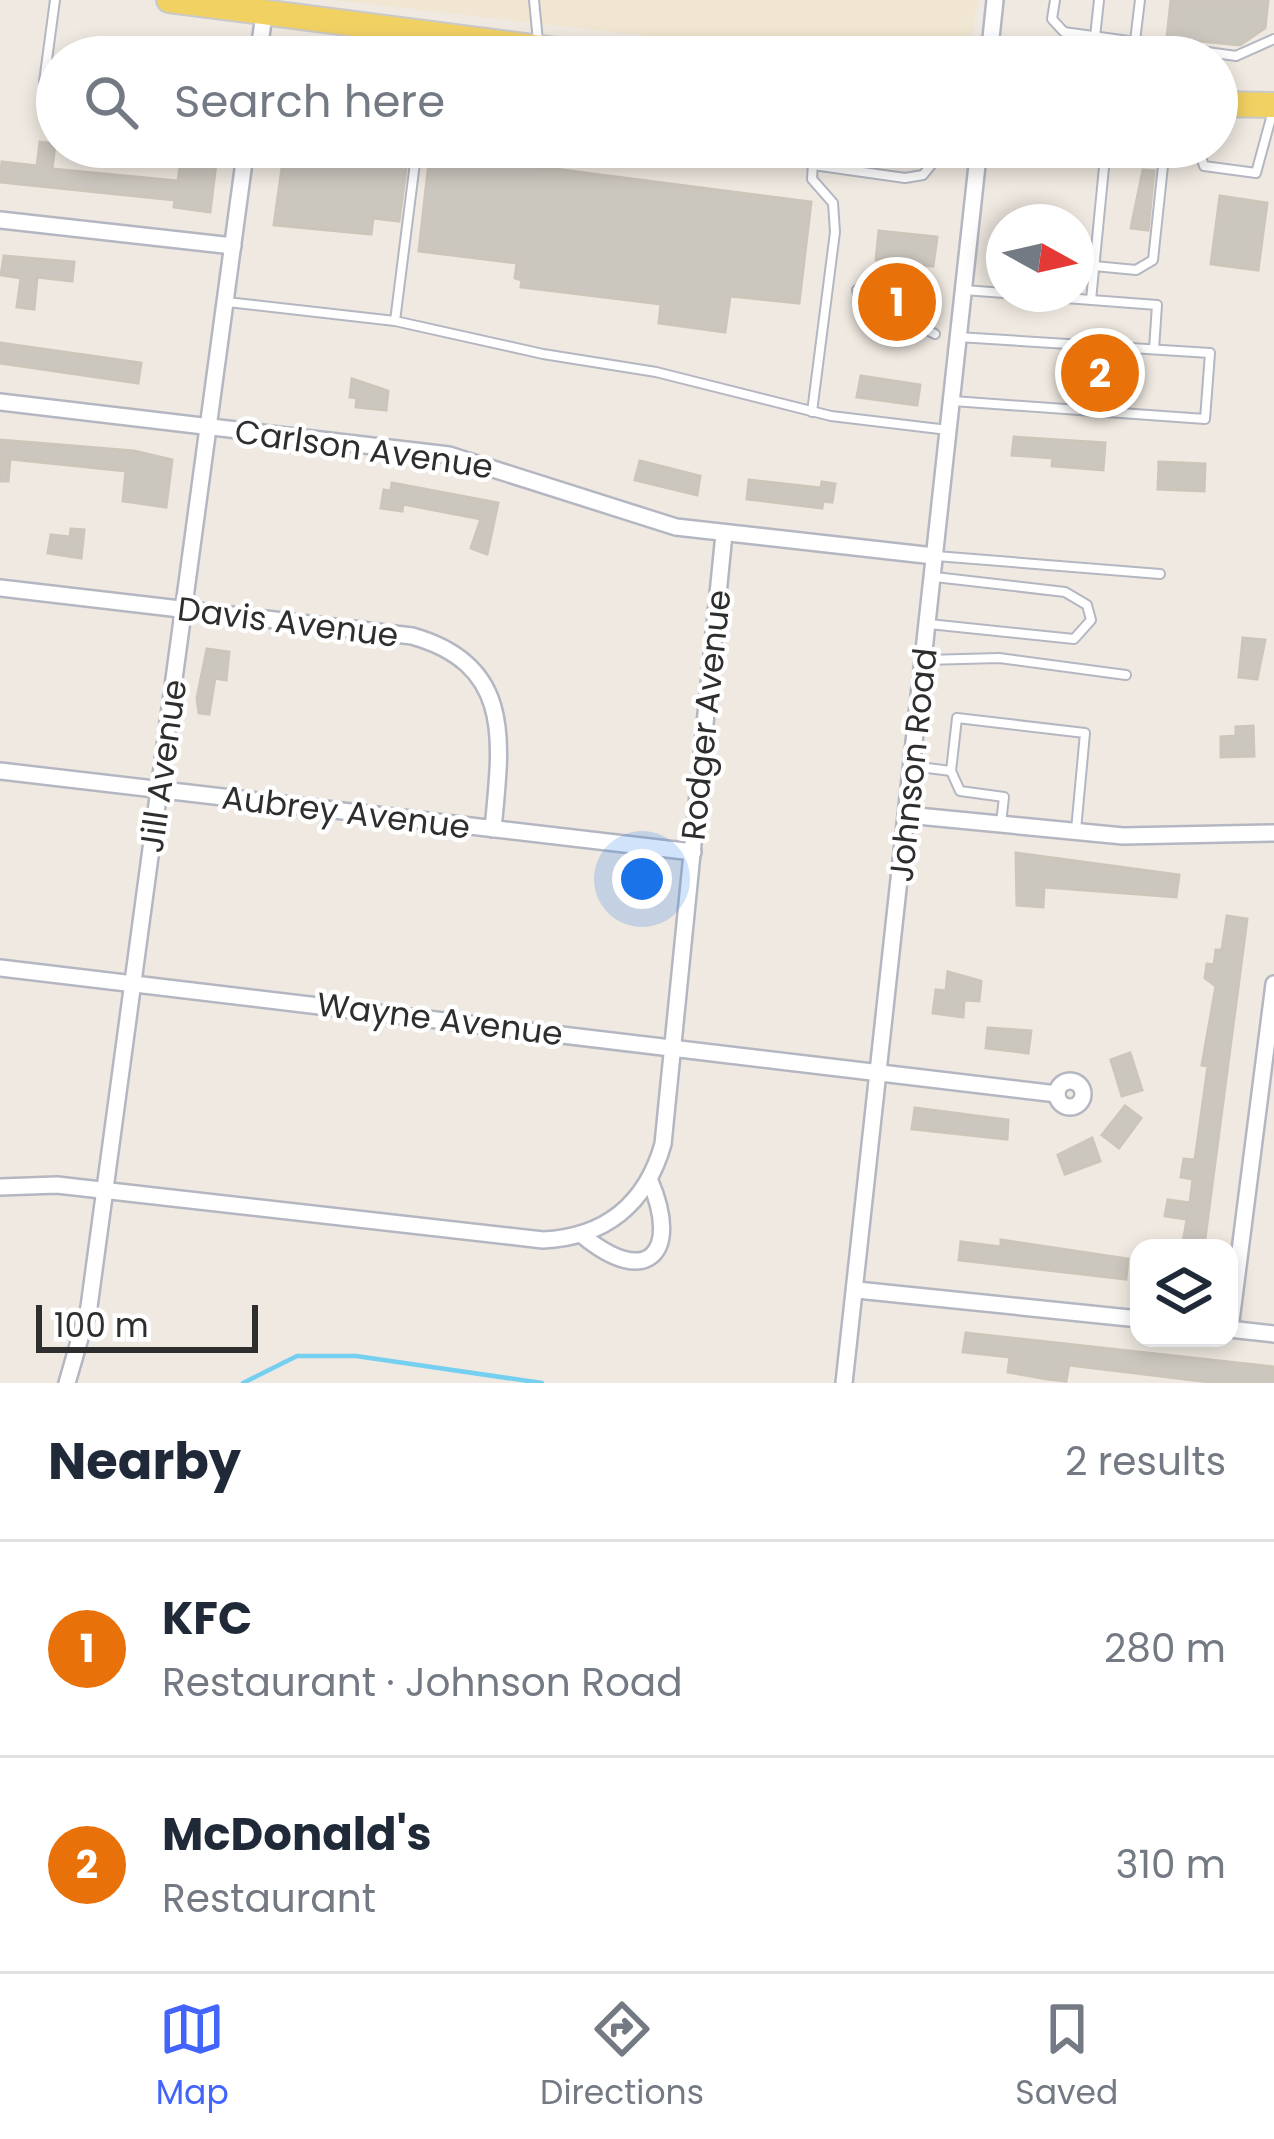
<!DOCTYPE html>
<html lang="en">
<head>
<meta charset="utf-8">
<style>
	:root { --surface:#fff; --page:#f6f6f7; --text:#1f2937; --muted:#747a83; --line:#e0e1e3; --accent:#4264fb }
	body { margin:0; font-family:Poppins,sans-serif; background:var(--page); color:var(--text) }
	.controls { position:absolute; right:36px; bottom:36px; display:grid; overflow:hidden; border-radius:24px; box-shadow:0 6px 18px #0003 }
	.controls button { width:108px; height:108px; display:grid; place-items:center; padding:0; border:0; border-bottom:3px solid var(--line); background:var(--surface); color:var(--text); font:60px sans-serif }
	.compass { position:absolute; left:986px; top:204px; width:108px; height:108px; border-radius:50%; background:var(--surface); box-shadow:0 6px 18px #0003; rotate:98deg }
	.scale { position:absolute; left:36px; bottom:30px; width:222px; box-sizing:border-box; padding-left:12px; border:6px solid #2e2e2e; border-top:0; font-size:33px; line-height:42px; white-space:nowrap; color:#2e2e2e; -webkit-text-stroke:9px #fff; paint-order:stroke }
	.you { position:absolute; left:642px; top:879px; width:42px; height:42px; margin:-30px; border:9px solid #fff; border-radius:50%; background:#1a73e8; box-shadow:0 0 0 18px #1a73e833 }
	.badge { display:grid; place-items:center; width:78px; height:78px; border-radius:50%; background:var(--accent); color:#fff; font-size:39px; font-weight:700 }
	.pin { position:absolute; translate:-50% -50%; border:6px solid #fff; box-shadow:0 3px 12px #0006 }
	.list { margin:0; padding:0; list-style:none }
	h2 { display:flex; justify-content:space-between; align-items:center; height:156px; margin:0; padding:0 48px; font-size:51px }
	h2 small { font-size:39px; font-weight:400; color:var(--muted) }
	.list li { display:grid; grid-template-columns:78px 1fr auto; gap:36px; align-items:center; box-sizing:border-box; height:216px; padding:0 48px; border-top:3px solid var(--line) }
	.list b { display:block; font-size:45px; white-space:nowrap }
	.list p { margin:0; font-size:39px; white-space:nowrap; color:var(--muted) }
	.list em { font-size:39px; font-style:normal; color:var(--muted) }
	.icon { flex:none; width:66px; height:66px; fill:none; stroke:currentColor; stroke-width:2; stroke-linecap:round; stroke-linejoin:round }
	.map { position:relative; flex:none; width:1274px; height:1383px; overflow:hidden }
	.search { position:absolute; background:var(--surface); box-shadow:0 6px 18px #0003; left:36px; right:36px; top:36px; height:132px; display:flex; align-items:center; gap:30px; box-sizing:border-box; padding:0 42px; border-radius:66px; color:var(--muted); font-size:45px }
	.sheet { height:588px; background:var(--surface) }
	nav { display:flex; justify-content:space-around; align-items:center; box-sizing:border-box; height:168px; border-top:3px solid var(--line); background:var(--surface); font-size:33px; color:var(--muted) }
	nav a { display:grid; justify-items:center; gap:6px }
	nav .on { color:var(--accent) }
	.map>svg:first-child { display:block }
	.education { fill:#f0e6d1 }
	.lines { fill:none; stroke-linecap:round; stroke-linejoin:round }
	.stream { stroke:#75cff0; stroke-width:4.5 }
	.building { fill:#cbc7bf; stroke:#cbc5ba; stroke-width:3 }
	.lane-casing { stroke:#b4b7c1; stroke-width:12 }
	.street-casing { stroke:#b4b7c1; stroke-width:20 }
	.primary-casing { stroke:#c9c9c9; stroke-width:28 }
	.lane { stroke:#fff; stroke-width:8 }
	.street { stroke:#fff; stroke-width:15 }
	.primary { stroke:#f2d163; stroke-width:24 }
	.labels { text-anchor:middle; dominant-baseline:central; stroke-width:9; stroke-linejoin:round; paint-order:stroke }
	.street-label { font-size:33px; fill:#2e2e2e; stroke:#fff }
</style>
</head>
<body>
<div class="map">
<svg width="1274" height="1383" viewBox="0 0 1274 1383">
	<rect width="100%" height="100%" fill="#efe9e1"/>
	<!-- education -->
	<path class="education" d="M334,0H978L972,36L959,57H831Z"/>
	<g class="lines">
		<!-- stream -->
		<path class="stream" d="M243,1383L297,1356H356L542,1383"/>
	</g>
	<!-- building -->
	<g class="building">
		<path d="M1171,0H1268L1265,28L1240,45L1167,38Z"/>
		<path d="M40,142L55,144L52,169L178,181L183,147H218L210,212L174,207L175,200L0,182L2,162L37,166Z"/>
		<path d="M285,147L407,161L399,221L373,218L371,234L274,225Z"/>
		<path d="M835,147H891L889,164L833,160Z"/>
		<path d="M430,153L811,202L799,303L730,296L725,332L659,323L661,304L521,287L522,280L515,278L517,263L419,251Z"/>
		<path d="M1143,170L1154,171L1148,230L1131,228Z"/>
		<path d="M1220,196L1267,203L1258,270L1211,264Z"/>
		<path d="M879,231L937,237L933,266L876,260Z"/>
		<path d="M4,256L74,262L72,281L37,277L34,309L17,307L21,278L1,275Z"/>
		<path d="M874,288L926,293L925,317L871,311Z"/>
		<path d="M0,343L141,363L138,383L0,363Z"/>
		<path d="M1062,354L1140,360L1138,391L1060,386Z"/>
		<path d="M861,376L920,385L917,405L857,397Z"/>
		<path d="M352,379L388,391L386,410L356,407L357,398L350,397Z"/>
		<path d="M1014,437L1105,443L1103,470L1052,466L1053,458L1012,455Z"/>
		<path d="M0,440L134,451L172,460L166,507L123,501L126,471L10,459L8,481H0Z"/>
		<path d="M640,461L700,476L697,495L635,480Z"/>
		<path d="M1159,462L1205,464L1204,491L1158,489Z"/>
		<path d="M749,480L821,488L822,482L835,484L832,502L823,501L822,508L747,499Z"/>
		<path d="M392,483L498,503L487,554L471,548L481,519L403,504L402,511L381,508L384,490L391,491Z"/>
		<path d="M71,529L84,530L81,558L48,553L51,535L70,537Z"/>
		<path d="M1243,638L1265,640L1257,679L1239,677Z"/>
		<path d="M207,649L229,652L226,680L215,678L209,714L199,713L197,698Z"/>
		<path d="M1253,726L1254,756L1221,757V737L1236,736V727Z"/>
		<path d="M1016,853L1179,875L1176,897L1044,887L1043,907L1017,905Z"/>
		<path d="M1227,916L1247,919L1204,1246L1183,1243L1187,1219L1165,1216L1168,1200L1190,1203L1193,1179L1181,1177L1184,1159L1195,1160L1208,1066L1202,1065L1216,986L1205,978L1207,964L1214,965L1216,950H1222Z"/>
		<path d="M948,972L981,981L979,1001L964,1000L963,1017L933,1013L936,990L946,991Z"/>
		<path d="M988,1028L1031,1031L1028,1053L986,1048Z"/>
		<path d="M1130,1053L1142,1090L1122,1096L1111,1060Z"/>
		<path d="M1125,1106L1141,1118L1119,1148L1102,1135Z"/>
		<path d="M915,1108L1008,1120L1007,1139L912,1129Z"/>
		<path d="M1092,1138L1100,1161L1065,1174L1058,1155Z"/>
		<path d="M1001,1240L1128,1259L1126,1279L959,1260L961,1242L1001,1247Z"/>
		<path d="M966,1333L1274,1367V1383H1218L1069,1365L1066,1381L1047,1379L1008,1372L1010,1357L963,1352Z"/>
	</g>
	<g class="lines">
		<defs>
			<g id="lane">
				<path d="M55,0L44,82L57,84"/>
				<path d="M534,0L538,41"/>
				<path d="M1055,0L1052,19L1064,32L1236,56L1274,39"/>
				<path d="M1095,37L1099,0"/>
				<path d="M1133,57L1140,0"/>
				<path d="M417,147L395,321L543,354L656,372L831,416L948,430"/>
				<path d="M1198,147L1204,166L1256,173L1274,107"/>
				<path d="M813,165L905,178L923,175L931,165L929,147"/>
				<path d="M1094,266L1136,270L1153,260L1165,147"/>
				<path d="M872,280L857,290L864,318L916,325L935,334"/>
				<path d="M964,290L1004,293"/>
				<path d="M1014,294L1157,305L1154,349"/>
				<path d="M1091,300L1106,147"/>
				<path d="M227,302L395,321"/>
				<path d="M953,401L1205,419L1210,353L958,337"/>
				<path d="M812,412L835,232L833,203L812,179L814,147"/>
				<path d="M936,556L1160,574"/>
				<path d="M929,624L1074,639L1091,620L1087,605L1065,592L935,577"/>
				<path d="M925,660L999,658L1126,675"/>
				<path d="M912,766L951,771L957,718L1085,733L1076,830"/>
				<path d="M951,771L960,791L1004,797L1001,823"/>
			</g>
			<g id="street">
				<path d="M258,57L264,15"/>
				<path d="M989,57L995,0"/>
				<path d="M0,220L233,246"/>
				<path d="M0,402L449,455L676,527L934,556"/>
				<path d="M0,588L412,636C515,665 501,743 493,829"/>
				<path d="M0,771L693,852"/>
				<path d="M907,815L1123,836L1274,833"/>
				<path d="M0,968L1057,1094"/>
				<circle cx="1070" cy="1094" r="13"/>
				<path d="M0,1187L57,1185L543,1240C605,1237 646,1204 663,1144L724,534"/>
				<path d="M582,1235C647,1289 681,1253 650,1181"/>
				<path d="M857,1290L1139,1319"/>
				<path d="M1229,1329L1274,1334"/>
				<path d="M1230,1329L1274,984"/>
				<path d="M67,1383L89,1307L246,147"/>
				<path d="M844,1383L979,147"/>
			</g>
			<g id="primary">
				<path d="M169,0L610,57"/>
				<path d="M1217,104L1274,105"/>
			</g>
		</defs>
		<!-- lane casing -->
		<use href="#lane" class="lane-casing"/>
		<!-- street casing -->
		<use href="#street" class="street-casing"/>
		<!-- primary casing -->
		<use href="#primary" class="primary-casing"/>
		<!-- lane -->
		<use href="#lane" class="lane"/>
		<!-- street -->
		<use href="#street" class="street"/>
		<!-- primary -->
		<use href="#primary" class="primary"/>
	</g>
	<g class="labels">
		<!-- street labels -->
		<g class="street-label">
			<text transform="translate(364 449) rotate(8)">Carlson Avenue</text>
			<text transform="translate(288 622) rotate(7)">Davis Avenue</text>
			<text transform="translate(706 715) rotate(-84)">Rodger Avenue</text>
			<text transform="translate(913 765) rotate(-84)">Johnson Road</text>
			<text transform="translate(163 766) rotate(-82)">Jill Avenue</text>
			<text transform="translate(346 812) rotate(7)">Aubrey Avenue</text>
			<text transform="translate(440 1019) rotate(7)">Wayne Avenue</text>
		</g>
	</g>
</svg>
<div class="controls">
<button><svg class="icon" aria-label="layers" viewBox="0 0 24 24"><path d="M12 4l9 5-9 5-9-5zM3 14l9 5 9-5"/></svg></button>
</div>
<svg class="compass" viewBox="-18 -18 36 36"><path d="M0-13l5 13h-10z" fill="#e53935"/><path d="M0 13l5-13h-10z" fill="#747a83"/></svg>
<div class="scale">100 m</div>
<div class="you"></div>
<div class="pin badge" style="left:897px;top:302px;background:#e8710a">1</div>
<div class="pin badge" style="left:1100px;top:373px;background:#e8710a">2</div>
<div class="search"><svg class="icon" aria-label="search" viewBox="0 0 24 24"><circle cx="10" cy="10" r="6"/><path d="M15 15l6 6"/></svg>Search here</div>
</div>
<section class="sheet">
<h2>Nearby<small>2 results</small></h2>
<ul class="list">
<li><span class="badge" style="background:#e8710a">1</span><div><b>KFC</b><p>Restaurant · Johnson Road</p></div><em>280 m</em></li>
<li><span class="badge" style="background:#e8710a">2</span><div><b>McDonald's</b><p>Restaurant</p></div><em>310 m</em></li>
</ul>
</section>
<nav>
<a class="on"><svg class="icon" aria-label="map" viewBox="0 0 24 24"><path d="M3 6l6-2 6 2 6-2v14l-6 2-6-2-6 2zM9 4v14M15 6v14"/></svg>Map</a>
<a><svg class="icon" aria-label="directions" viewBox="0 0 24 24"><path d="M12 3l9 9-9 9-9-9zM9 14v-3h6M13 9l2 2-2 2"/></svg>Directions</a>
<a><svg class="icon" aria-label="saved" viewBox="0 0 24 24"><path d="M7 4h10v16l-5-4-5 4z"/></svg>Saved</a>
</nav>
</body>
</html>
